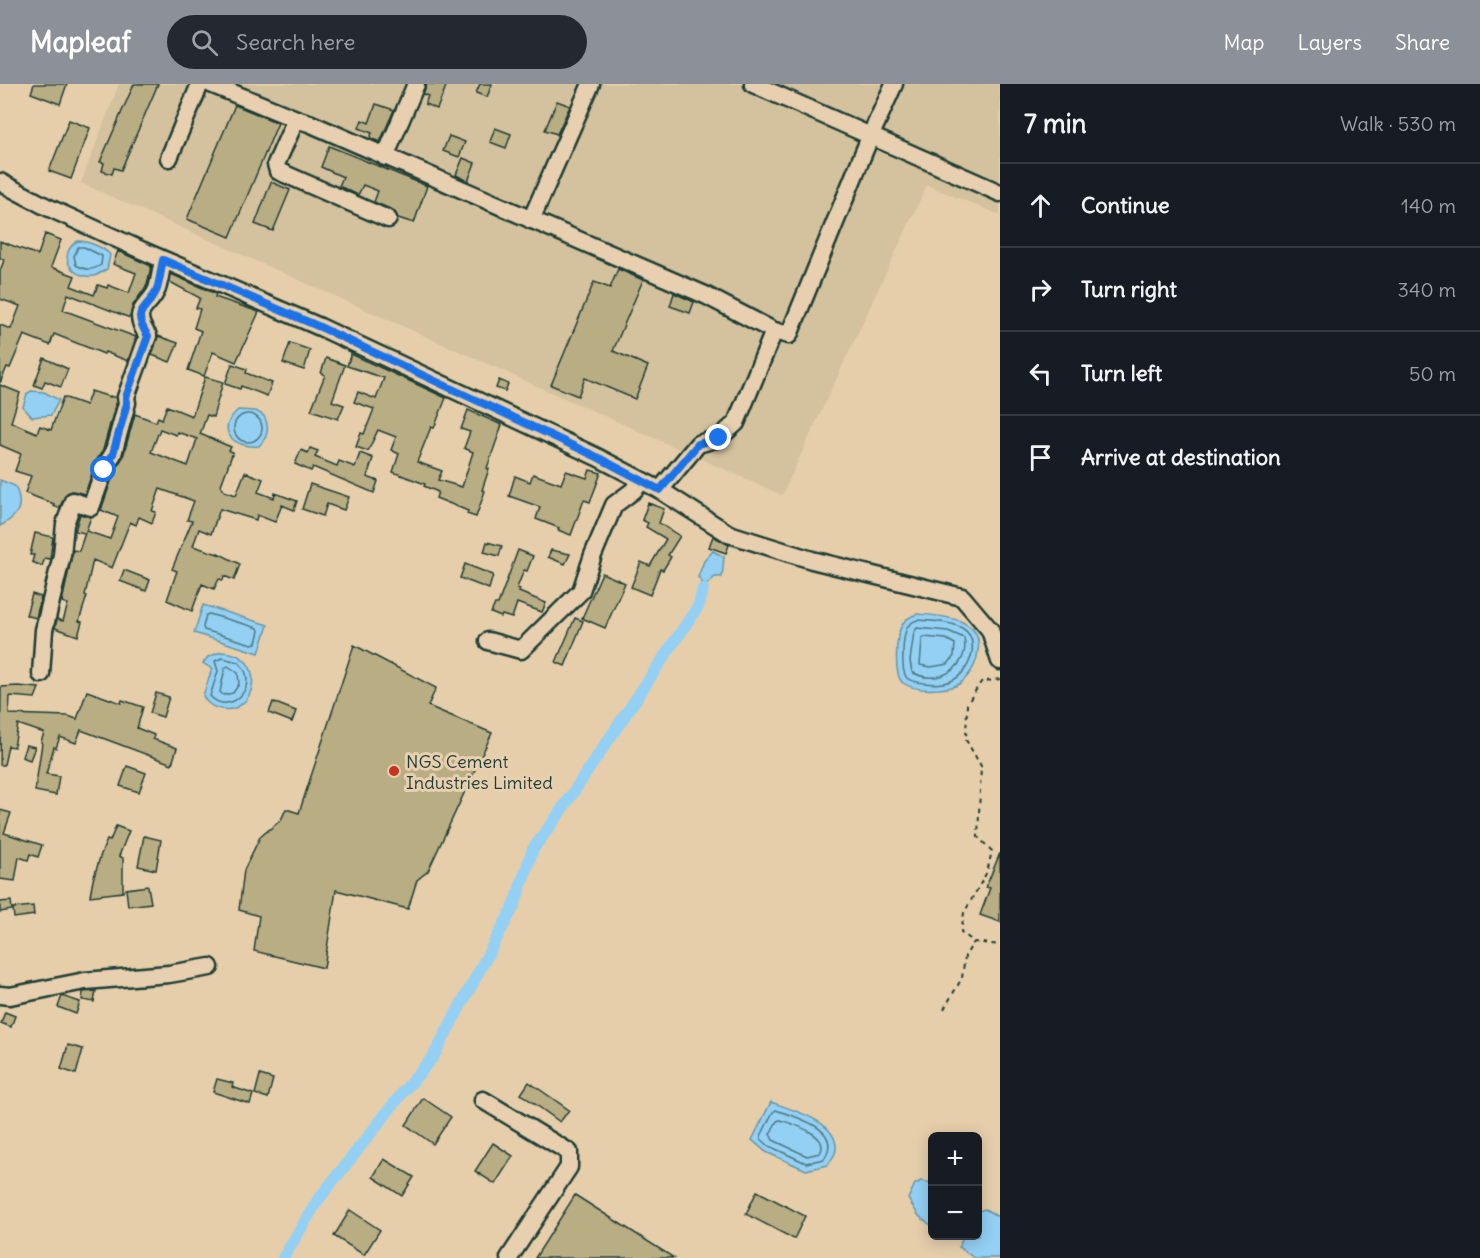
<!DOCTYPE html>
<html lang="en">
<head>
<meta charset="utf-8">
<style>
	:root { --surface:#171b24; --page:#242831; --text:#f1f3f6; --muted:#9ea1a6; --line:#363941; --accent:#8c9099 }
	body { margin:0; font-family:Delius,sans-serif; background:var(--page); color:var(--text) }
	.controls { position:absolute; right:18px; bottom:18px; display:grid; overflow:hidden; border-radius:9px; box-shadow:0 3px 15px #0003 }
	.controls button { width:54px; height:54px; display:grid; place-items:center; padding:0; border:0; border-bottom:2px solid var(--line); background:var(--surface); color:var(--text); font:30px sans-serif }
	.stop { position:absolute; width:18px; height:18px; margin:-14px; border:4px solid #1a73e8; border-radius:50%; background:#fff }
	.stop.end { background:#1a73e8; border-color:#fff; box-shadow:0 2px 6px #0008 }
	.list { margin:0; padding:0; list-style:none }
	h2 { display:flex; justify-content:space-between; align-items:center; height:78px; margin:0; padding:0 24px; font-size:26px }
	h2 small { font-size:20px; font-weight:400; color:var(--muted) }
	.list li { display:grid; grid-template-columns:39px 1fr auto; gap:18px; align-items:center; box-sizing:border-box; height:84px; padding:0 24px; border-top:2px solid var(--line) }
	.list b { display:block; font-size:22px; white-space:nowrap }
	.list em { font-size:20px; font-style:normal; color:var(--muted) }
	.icon { flex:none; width:33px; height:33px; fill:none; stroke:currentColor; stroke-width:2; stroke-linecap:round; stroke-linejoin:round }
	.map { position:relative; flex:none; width:1000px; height:1174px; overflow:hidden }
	header { display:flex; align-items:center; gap:36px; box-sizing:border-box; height:84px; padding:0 30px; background:var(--accent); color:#fff }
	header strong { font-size:28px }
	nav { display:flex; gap:33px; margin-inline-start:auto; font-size:21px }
	.search { width:420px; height:54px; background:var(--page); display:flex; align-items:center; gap:15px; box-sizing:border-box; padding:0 21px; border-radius:33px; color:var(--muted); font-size:22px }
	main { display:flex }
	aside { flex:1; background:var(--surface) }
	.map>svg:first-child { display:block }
	.built { fill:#d4c19d }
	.water { fill:#93d0f4; stroke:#6595a7; stroke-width:1.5 }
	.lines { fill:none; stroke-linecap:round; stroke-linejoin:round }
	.shore { stroke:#4d7881; stroke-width:1.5 }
	.canal { stroke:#93d0f4; stroke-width:12 }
	.building { fill:#b9ad84; stroke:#1f3d34; stroke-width:1.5; fill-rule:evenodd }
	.minor-casing { stroke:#1f3d34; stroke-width:21 }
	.path { stroke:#1f3d34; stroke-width:2; stroke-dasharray:4.5 4.5; stroke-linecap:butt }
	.minor { stroke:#e7cfaf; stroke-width:16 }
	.route { stroke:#1a73e8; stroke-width:8 }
	.poi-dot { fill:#c8321e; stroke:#e7cfaf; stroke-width:2 }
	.labels { text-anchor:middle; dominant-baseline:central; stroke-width:6; stroke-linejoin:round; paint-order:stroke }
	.poi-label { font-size:18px; fill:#1f3d34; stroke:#e7cfaf; text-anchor:start }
</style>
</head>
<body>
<header>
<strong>Mapleaf</strong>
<div class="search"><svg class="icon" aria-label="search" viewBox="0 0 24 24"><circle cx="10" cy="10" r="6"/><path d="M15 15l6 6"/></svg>Search here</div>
<nav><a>Map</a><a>Layers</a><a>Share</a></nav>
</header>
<main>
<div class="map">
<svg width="1000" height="1174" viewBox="0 0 1000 1174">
	<rect width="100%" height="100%" fill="#e6ceab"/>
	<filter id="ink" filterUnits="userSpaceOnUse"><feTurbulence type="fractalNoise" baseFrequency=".0167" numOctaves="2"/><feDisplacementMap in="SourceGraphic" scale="12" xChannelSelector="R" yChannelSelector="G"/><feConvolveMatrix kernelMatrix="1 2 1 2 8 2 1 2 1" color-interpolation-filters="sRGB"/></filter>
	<g filter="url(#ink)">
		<!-- built -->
		<path class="built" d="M119,0H1000V131L927,101L782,411L81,99Z"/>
		<!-- water -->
		<g class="water">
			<path d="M78,157C87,157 104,163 110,171L107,185C103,187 98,191 94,192C71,196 56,169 78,157Z"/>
			<path d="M31,307L44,308L59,316L51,331L32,333L23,323L27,310Z"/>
			<path d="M238,326L256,327L264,332C270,343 268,353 259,362C234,364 214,347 238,326Z"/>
			<path d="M0,396L15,402C24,422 19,432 0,442Z"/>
			<path d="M713,467L724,473L722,493H715L705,502L698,493L704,477Z"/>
			<path d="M203,521L268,541L259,569L194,549Z"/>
			<path d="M917,530C941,532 984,533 978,567C977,578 972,588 964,596C958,603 948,604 939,605C927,606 913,606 903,599C893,591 896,551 902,541C905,535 911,532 917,530Z"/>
			<path d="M221,568C270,568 257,636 217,624C210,622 206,618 203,612L212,585L203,579L208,573Z"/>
			<path d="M771,1018C792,1026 838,1037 836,1065C836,1070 831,1076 828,1081L806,1086L766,1068L752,1056Z"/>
			<path d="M921,1097L932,1099V1142L919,1132L908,1115L915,1100Z"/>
			<path d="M985,1125L1000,1134V1174H974L959,1163L962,1155L960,1152H978V1127Z"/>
		</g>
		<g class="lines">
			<!-- shore -->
			<g class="shore">
				<path d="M78,163H84L102,172L101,181C92,187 85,186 76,181L74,172Z"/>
				<circle cx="248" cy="344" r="14"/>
				<path d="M209,530L258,544L259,547L256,559L252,560L204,546L203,543L206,531Z"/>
				<path d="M918,536C943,538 980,537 971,573C968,583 961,593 951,597C943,600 932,600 924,599C918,598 911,598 907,594C900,587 903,552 907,544C909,540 913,537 918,536Z"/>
				<path d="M917,544L948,547L964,554C971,584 936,603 912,588L910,577L914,548Z"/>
				<path d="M924,553L946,555L955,560L954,572L948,580L931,583L920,581L922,556Z"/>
				<path d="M222,574L238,578C263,600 230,634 210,612L218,587L215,577Z"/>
				<path d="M228,582L238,589L239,600L233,609L223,611L220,608L225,584Z"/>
				<path d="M776,1026C798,1034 844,1045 824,1075L806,1079L769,1062L761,1055V1052L773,1028Z"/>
				<path d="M780,1036C793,1040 831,1051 820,1069L807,1072L773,1056L770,1050L777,1037Z"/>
			</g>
			<!-- canal -->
			<path class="canal" d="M283,1174L318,1116L404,1007L433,973L514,822L533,765L556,734L699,521L703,505"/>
		</g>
		<!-- building -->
		<g class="building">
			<path d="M34,0H67L60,20L31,9Z"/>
			<path d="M134,0H158L121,86L114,84L112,90L102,87L104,79L100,78Z"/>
			<path d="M427,0H447L437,25L425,20L428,12L423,10Z"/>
			<path d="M480,0H492L487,13L476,9Z"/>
			<path d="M557,17L570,22L557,50L545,46Z"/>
			<path d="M376,20L394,26L380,58L370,54L372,49L359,44L362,36L369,39Z"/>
			<path d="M235,21L278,39L230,153L187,135Z"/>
			<path d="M69,36L90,44L71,95L49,87Z"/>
			<path d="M495,44L511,50L506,64L490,58Z"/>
			<path d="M449,52L465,58L459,73L443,67Z"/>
			<path d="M329,62L427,102L414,139L398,134L393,126L374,118L378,107L363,101L358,111L339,102L343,93L321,83Z"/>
			<path d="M463,74L475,79L468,97L456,91Z"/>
			<path d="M271,98L290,106L273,147L255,140Z"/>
			<path d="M45,150L61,156L51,183L75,192L71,202L94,211L98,201L107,204L108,201L129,209L136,189L113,180L118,167L151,182L147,201L133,221L130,234L68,210L63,226L136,253L128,277L105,268L104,270L54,250L50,261L24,251L10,284L7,283L0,299V241L11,245L20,222L0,215V187L4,176L0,174V157L38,171Z"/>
			<path d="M618,185L643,196L613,267L648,282L635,315L585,294L578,312L551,301L594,198L610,204Z"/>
			<path d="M171,190L216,210L215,213L259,228L236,278L213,268L204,292L188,286L201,247L194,244L200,225L196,224L200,214L170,198Z"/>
			<path d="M674,209L694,218L690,229L670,222Z"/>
			<path d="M158,252L178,259L170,278L152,271Z"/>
			<path d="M290,259L310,266L304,286L283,279Z"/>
			<path d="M351,270L446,314L434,344L431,343L417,378L442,387L438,396L462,403L473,368L464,364L470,348L461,345L468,326L502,341L487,384L489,385L482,406L485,407L476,433L467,430L468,427L436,414L438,408L424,402L425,400L393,388L399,370L391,366L396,353L378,346L368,367L356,363L361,349L364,350L374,325L354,318L358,308L376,315L384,294L347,282Z"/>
			<path d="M44,274L68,285L61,303L45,297L42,304L34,301Z"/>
			<path d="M326,274L345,281L332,317L344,321L338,335L311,326L325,291L321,289Z"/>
			<path d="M232,280L247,285L246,289L272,299L267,312L241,302L240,305L225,300Z"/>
			<path d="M205,293L223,298L213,333L207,331L200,350L231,363L229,367L233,368L221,401L224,407L236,411L245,388L263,395L258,408L274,414L275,409L297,417L294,426L282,421L275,438L257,431L256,436L220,425L211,450L199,445L193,462L218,470V469L240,480L234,496L224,492L223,496L219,495L214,505L202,500L192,527L167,516L177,487L172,485L192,437L187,436L194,417L160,405L152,427L156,428L152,439L139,433L136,441L130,438L112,484L93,476L85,511L87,512L79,537L82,538L78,552L55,544L57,535L63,537L68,520L62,518L73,466L79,467L85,449L75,447L80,430L91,433L86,447L110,455L118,433L101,426L115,386L123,373L135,330L156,338L158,333L162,335L167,322L192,332ZM160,345L176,351L177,348L197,355L188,382L151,368Z"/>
			<path d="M499,296L508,300L505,307L496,304Z"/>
			<path d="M0,301L20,309L11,338L37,349L40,342L51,346L63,313L86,321L91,307L110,313V312L116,314V318L103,366L96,377L85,410L72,407L67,409L59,424L53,422L54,420L25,409L31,392L15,387L21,370L0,361Z"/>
			<path d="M310,364L318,367L315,373L337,382L339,377L355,383L360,369L373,374L367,393L378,397L374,409L313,383L311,387L295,380L301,366L308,369Z"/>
			<path d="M590,386L601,389L590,418L584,416L571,451L558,446L559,444L536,435L540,423L509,412L515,392L530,398L533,390L561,400L566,387L587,394Z"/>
			<path d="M310,400L349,413L344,426L327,420L323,432L302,425Z"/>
			<path d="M648,419L664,425L659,439L680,452L668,471L671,473L663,486L660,485L650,511L631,503L641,478L650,482L666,455L646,443L648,439L642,436Z"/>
			<path d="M35,449L53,453L50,475L45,474L42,482L32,478L34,471H30Z"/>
			<path d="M713,452L729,461L726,469L709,463Z"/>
			<path d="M487,458L502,462L499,472L484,468Z"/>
			<path d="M518,466L533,472L527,487L524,486L517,504L520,505L519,508L546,519L542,528L517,519L512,534L502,531L501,533L491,529L495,520H498Z"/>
			<path d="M551,466L570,470L565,480L548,473Z"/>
			<path d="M465,480L493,491L489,505L460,494Z"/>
			<path d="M124,486L150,496L146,507L120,497Z"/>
			<path d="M602,489L625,499L605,544L582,534Z"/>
			<path d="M32,510L41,513L36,534L26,531Z"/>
			<path d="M575,534L583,537L565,582L556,578Z"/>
			<path d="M354,561L436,604L428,622L492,649L428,787L417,796L408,825L336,806L324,884L254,867L259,832L239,826L244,786L260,753L281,736L286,725L299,729Z"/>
			<path d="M18,602L39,604L35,614L10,612L9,630L68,632L77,635L87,607L121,619L122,616L143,623L137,644L154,651L153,655L177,664L172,680L81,646L76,659L60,653L56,664L54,663L46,690L59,692L56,711L35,707L42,659L41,658L44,649L18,640L14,663L8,662L4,681H0L1,603Z"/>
			<path d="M156,609L169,613L163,633L150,629Z"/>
			<path d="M273,618L296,627L292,638L269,629Z"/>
			<path d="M26,661L35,663L30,676L22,673Z"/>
			<path d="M127,682L146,689L139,708L120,702Z"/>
			<path d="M0,726L11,729L4,749L42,761L38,773L30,770L28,776L19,773L15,797L0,795Z"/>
			<path d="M116,742L129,747L119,772L123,774V808L90,812L93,796L101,770L107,756L110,757Z"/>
			<path d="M144,752L161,756L156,786L138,782Z"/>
			<path d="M1000,769V838L980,831L990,804L986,803Z"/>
			<path d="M148,802L151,819L128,822L126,805Z"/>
			<path d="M11,817L12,826L0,828V818Z"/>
			<path d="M33,822L34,831L14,834L13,824Z"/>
			<path d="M96,907L94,918L82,916L83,908Z"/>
			<path d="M62,912L80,918L76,930L58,923Z"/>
			<path d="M5,928L15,932L11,943L1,939Z"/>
			<path d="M68,961L83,965L76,990L61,985Z"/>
			<path d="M260,991L273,995L268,1014L255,1010Z"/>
			<path d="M217,995L233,999L232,1003L253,1010L250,1020L213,1008Z"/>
			<path d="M529,998L569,1026L560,1038L521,1010Z"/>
			<path d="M423,1014L451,1033L433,1060L406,1041Z"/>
			<path d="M493,1059L513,1072L495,1100L475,1087Z"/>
			<path d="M384,1075L414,1093L402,1112L373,1093Z"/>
			<path d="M757,1107L805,1132L794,1155L746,1130Z"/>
			<path d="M575,1111L674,1174H535Z"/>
			<path d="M350,1126L380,1146L364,1171L334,1152Z"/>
		</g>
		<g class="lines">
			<defs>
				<g id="minor">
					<path d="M211,0L296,35"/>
					<path d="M753,0L1000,109"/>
					<path d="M385,73L416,0"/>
					<path d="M169,74L200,0"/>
					<path d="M0,98L45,122L141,166L320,243L597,373L660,406L729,450L812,476L962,513L990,546L1000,577"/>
					<path d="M388,135L278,87L276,80L296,35L309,39L705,211L774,247L789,251L870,53L894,0"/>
					<path d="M531,136L591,0"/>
					<path d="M660,406L698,360L719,354L736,339L774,247"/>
					<path d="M488,557L521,566L581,507L593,471L614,421L634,406L642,397"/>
					<path d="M41,590L44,546L62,471L65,440L73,417L91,423L106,381L113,370L127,319L126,313L148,252C129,224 149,225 157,205C160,196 161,185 163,176"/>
					<path d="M0,911L10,912L85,897L169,890L210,883"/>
					<path d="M483,1016L569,1068V1083L509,1174"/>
				</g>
			</defs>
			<!-- minor casing -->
			<use href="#minor" class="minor-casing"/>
			<!-- path -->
			<g class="path">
				<path d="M1000,595L981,598L967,620L966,656L981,682L978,753L992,767L987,788L964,829L961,848L974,858L1000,861"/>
				<path d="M944,925L962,894L965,872L974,858"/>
			</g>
			<!-- minor -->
			<use href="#minor" class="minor"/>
		</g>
	</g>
	<g class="lines" filter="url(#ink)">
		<!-- route -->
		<path class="route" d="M104,386L113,370L127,319L126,313L148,252C129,224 149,226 157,205C160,196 161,185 163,176L320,243L597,373L660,406L698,360L719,354"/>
	</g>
	<!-- markers -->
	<circle class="poi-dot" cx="394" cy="687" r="6"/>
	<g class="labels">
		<!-- poi labels -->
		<g class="poi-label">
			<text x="406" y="677">NGS Cement<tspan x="406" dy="21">Industries Limited</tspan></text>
		</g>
	</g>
</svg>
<div class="controls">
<button>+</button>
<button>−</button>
</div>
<div class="stop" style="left:104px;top:386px"></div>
<div class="stop end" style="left:719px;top:354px"></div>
</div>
<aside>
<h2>7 min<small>Walk · 530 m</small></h2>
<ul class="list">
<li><svg class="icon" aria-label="ahead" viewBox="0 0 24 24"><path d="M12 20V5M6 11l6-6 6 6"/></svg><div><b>Continue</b></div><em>140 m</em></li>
<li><svg class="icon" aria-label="right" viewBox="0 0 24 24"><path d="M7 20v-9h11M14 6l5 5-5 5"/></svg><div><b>Turn right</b></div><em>340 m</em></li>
<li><svg class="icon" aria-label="left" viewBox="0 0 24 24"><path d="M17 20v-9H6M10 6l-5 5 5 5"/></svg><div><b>Turn left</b></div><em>50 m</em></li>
<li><svg class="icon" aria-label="arrive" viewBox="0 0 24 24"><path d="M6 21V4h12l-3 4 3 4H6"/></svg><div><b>Arrive at destination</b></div></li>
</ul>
</aside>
</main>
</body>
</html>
